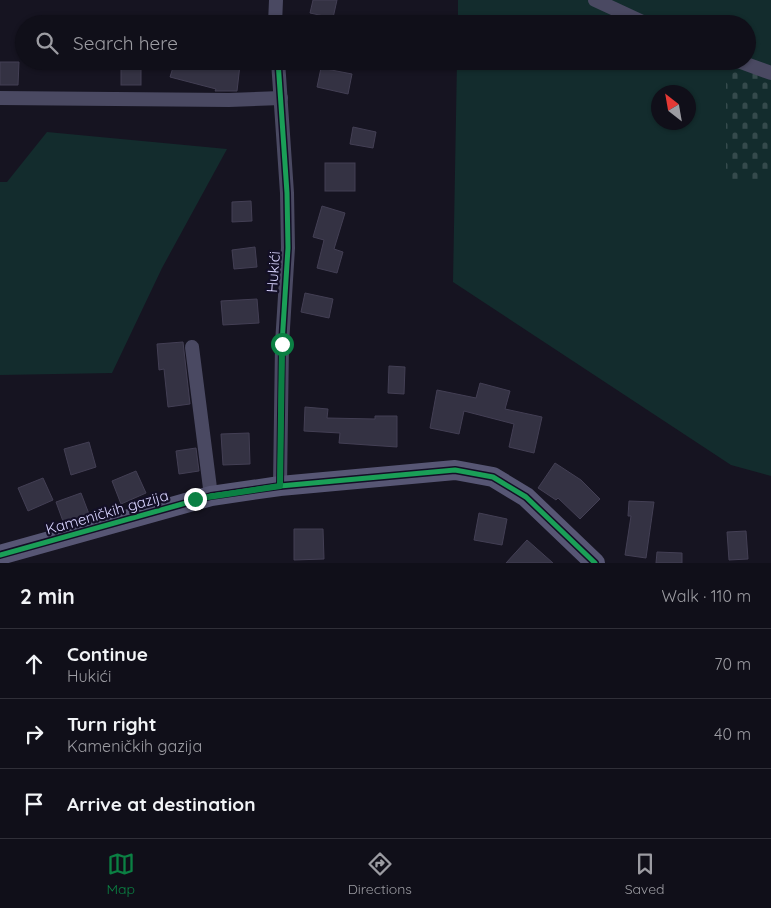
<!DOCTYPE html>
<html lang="en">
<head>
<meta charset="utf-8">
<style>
	:root { --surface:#100f19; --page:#1e1d26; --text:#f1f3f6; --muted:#9c9ca2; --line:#302f38; --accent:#0b8043 }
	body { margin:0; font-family:Quicksand,sans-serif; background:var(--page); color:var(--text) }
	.compass { position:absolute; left:651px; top:85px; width:45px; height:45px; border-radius:50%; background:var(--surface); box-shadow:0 1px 4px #0004; rotate:329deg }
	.stop { position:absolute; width:15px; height:15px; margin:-11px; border:4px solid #0b8043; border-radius:50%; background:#fff }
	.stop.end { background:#0b8043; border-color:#fff; box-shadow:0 1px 5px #0008 }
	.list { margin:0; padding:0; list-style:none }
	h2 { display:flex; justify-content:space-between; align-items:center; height:65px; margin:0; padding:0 20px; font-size:21px }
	h2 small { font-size:16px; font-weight:400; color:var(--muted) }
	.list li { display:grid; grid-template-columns:32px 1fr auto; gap:15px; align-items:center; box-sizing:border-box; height:70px; padding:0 20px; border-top:1px solid var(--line) }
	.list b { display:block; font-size:19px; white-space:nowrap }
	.list p { margin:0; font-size:16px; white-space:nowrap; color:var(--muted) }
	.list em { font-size:16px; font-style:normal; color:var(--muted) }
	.icon { flex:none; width:28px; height:28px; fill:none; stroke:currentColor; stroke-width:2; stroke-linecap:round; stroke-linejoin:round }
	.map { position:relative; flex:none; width:771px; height:563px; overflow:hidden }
	.search { position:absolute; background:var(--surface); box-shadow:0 1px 4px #0004; left:15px; right:15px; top:15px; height:55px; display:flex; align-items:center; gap:12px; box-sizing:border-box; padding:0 18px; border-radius:28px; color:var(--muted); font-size:19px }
	.sheet { height:275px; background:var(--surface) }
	nav { display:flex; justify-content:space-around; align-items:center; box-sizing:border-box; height:70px; border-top:1px solid var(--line); background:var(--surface); font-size:14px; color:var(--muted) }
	nav a { display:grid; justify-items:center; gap:2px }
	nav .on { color:var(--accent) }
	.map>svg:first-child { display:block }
	.grass { fill:#132c2d; fill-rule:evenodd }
	.cemetery { fill:url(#cemetery-stones) }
	.building { fill:#343243; stroke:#433f54 }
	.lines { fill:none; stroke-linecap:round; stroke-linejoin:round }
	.street { stroke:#4a4962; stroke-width:14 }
	.secondary { stroke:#575674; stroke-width:20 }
	.cycleway-casing { stroke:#130f26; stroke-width:8 }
	.cycleway { stroke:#1a9f57; stroke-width:5 }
	.route { stroke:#0b8043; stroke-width:6 }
	.labels { text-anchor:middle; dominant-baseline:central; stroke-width:4.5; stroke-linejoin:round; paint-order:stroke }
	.street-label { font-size:15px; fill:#d9d4ff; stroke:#130f26 }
</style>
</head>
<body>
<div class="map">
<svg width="771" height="563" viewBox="0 0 771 563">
	<defs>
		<pattern id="cemetery-stones" width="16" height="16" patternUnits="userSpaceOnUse" patternTransform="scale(1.25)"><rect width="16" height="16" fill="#132c2d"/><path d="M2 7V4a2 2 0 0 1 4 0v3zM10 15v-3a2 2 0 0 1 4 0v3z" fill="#354a4c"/></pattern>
	</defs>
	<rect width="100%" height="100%" fill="#161421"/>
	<!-- grass -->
	<g class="grass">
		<path d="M458,0H771V476L731,465L453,282L457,61H747V24H458ZM658,92H688V122H658Z"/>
		<path d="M47,132L227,149L162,268L112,373L0,375V182H7Z"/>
	</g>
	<!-- cemetery -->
	<path class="cemetery" d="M726,61H738L771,73V180L726,179Z"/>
	<!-- building -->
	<g class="building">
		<path d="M313,0H337L333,18L310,13Z"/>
		<path d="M175,61H192L218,68V63L240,65L237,91H215L216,89L170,77Z"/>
		<path d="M0,62H19L18,85H0Z"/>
		<rect x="121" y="65" width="20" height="20"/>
		<path d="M321,68L352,74L348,94L317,87Z"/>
		<path d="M353,127L376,132L373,148L350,144Z"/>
		<rect x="325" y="163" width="30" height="28"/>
		<path d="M251,201L252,221L232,222V202Z"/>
		<path d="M322,206L345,213L334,249L343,252L337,273L317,268L324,240L313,237Z"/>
		<path d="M255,247L257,267L234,269L232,250Z"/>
		<path d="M305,293L333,299L329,318L301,312Z"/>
		<path d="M257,299L259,323L223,325L221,301Z"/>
		<path d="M183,342L190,404L168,407L164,369L159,370L157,344Z"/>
		<path d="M389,366L405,367L404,394L388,393Z"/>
		<path d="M480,383L510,391L505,409L542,417L534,453L509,447L514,424L464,411L459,434L430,428L437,390L476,398Z"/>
		<path d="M305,407L328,409L327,418L375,419V416H397V447L339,443L340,433L304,431Z"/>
		<path d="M249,433L250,464L223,465L221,434Z"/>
		<path d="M89,442L96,467L71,475L64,449Z"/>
		<path d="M196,448L199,471L179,474L176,451Z"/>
		<path d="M555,463L581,480L600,499L580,519L558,498L556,500L538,488Z"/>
		<path d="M136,471L146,493L121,504L112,481Z"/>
		<path d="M43,478L53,500L28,511L18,488Z"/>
		<path d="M81,493L89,514L64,524L56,502Z"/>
		<path d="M629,501L654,502L646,558L625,555L631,516H628Z"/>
		<path d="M479,513L507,519L502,545L474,540Z"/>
		<path d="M294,529H323L324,559L294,560Z"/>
		<path d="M746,531L748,559L729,560L727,532Z"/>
		<path d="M527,540L553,563H506Z"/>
		<path d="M657,552L682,553V563H656Z"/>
	</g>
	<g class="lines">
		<!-- street -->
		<g class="street">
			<path d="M595,0L647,24"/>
			<path d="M275,24L276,0"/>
			<path d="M278,61L287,193L288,248L282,344L280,486"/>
			<path d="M738,61L771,73"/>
			<path d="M0,98L229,100L281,98"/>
			<path d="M192,347L211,496"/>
		</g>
		<!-- secondary -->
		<path class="secondary" d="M0,555L211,496L280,486L455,470L493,477L526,497L595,563"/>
		<defs>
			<g id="cycleway">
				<path d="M278,61L287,193L288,248L282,344L280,486"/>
				<path d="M0,555L211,496L280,486L455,470L493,477L526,497L595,563"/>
			</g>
		</defs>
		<!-- cycleway casing -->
		<use href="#cycleway" class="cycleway-casing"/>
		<!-- cycleway -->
		<use href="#cycleway" class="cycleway"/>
	</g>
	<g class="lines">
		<!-- route -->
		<path class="route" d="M195,499L280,486L282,344"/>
	</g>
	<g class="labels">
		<!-- street labels -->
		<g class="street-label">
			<text transform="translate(273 272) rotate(-86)">Hukići</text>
			<text transform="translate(107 512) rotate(-16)">Kameničkih gazija</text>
		</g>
	</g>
</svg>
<svg class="compass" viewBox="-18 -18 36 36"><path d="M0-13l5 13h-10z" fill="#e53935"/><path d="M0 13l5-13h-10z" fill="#9c9ca2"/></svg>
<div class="stop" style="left:282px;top:344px"></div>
<div class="stop end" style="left:195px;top:499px"></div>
<div class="search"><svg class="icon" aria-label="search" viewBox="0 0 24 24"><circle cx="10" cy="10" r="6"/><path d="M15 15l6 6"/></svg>Search here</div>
</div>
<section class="sheet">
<h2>2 min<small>Walk · 110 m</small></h2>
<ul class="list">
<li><svg class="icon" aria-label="ahead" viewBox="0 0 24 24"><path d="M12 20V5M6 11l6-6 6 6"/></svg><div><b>Continue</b><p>Hukići</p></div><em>70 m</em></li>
<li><svg class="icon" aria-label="right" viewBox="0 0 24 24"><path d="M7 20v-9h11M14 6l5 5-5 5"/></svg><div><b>Turn right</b><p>Kameničkih gazija</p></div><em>40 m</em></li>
<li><svg class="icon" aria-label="arrive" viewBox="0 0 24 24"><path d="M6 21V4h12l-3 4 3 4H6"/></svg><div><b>Arrive at destination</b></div></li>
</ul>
</section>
<nav>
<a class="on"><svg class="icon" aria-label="map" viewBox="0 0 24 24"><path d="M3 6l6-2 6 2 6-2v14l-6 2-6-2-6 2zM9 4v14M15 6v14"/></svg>Map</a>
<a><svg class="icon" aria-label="directions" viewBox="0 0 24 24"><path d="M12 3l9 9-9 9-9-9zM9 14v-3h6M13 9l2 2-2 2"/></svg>Directions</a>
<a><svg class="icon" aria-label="saved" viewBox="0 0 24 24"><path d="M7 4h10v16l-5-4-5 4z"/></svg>Saved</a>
</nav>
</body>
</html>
